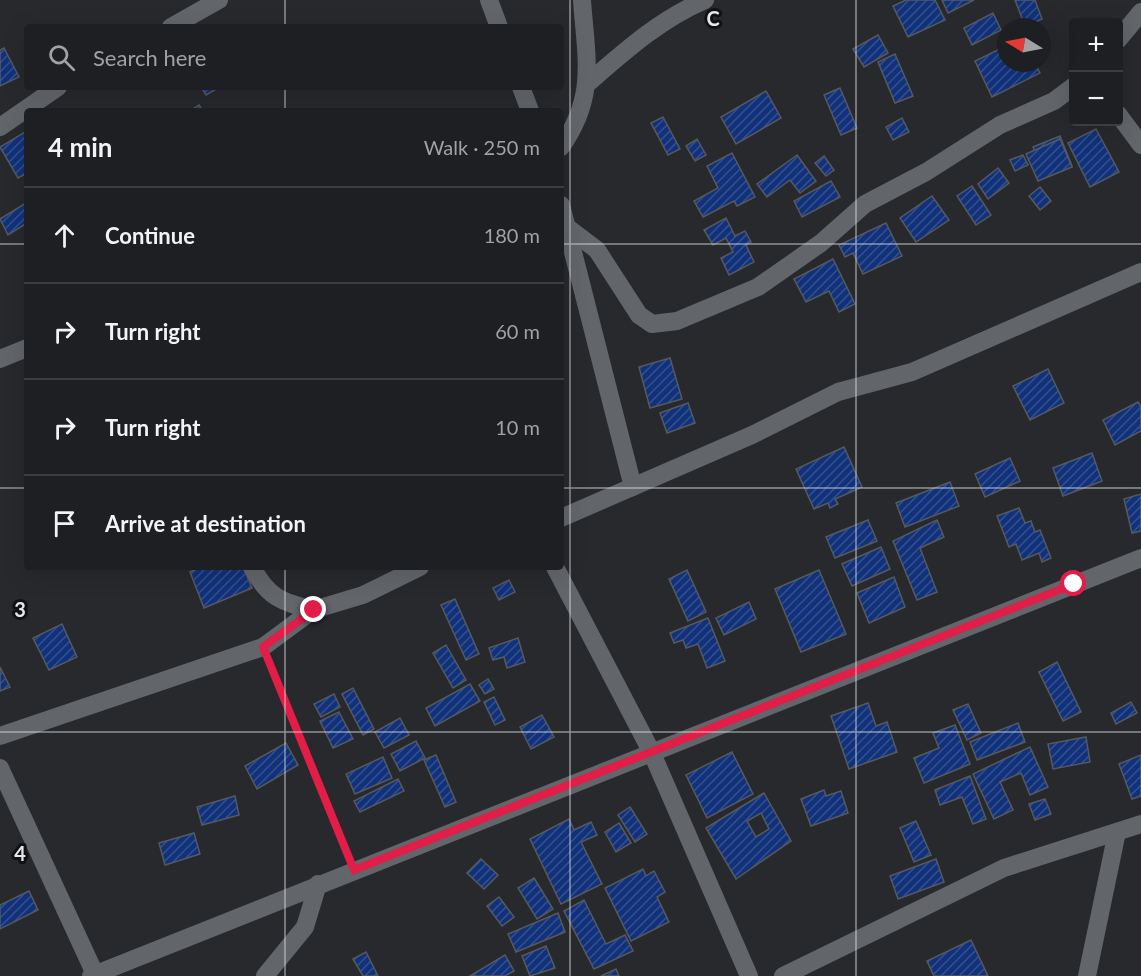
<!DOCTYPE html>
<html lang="en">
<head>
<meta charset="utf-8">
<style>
	:root { --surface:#1d1f22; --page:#25272a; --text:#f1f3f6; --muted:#a0a2a5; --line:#3b3d40 }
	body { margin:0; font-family:Lato,sans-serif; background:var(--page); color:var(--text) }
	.controls { position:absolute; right:18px; top:18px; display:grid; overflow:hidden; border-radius:6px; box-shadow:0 6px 24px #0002 }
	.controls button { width:54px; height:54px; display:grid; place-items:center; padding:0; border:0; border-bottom:2px solid var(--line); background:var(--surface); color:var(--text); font:30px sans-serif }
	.compass { position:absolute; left:997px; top:18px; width:54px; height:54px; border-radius:50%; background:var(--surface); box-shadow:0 6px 24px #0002; rotate:280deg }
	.stop { position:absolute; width:18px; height:18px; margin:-14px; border:4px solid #e11d48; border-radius:50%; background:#fff }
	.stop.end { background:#e11d48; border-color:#fff; box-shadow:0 2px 6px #0008 }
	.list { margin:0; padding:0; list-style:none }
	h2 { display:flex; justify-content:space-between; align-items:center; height:78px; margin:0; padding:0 24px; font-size:26px }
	h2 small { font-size:20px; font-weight:400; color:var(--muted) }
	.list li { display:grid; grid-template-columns:39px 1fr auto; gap:18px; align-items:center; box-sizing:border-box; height:96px; padding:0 24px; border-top:2px solid var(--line) }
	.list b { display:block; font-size:22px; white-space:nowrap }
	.list em { font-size:20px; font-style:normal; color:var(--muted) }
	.icon { flex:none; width:33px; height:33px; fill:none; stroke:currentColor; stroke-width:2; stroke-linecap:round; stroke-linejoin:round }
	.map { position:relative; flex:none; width:1141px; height:976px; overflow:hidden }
	.search { position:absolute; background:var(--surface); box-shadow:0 6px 24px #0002; left:24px; top:24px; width:540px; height:66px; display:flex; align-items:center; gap:15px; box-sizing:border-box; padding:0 21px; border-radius:6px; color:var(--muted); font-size:22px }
	.panel { position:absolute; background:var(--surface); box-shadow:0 6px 24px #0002; left:24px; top:108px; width:540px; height:462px; border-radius:6px }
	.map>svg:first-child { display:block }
	.building { fill:url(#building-hatch); stroke:#56595d; stroke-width:1.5; fill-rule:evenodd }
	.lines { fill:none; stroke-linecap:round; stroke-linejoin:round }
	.path { stroke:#707275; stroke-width:4; stroke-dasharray:4.5 4.5; stroke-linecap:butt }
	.minor { stroke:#62656a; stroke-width:18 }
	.route { stroke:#e11d48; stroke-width:8 }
	.grid { fill:none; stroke:#e6e7ea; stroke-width:1.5; stroke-opacity:0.55 }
	.grid-label { font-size:20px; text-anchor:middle; font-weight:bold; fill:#e6e7ea; stroke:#101113; stroke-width:6; stroke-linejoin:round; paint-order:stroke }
</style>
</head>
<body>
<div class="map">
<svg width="1141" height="976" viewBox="0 0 1141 976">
	<defs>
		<pattern id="building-hatch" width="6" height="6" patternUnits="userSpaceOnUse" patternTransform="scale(1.5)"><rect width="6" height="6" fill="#11327a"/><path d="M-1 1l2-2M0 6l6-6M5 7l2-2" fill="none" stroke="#34508d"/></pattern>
	</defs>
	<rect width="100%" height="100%" fill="#27292d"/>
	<!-- building -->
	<g class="building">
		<path d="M906,0H935L945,20L908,37L893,6Z"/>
		<path d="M942,0H974L948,13Z"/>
		<path d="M1015,0H1035L1042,19L1025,26Z"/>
		<path d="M993,13L1001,30L972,45L964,28Z"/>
		<path d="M878,35L888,53L864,67L853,49Z"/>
		<path d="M1006,46V63H1035L1040,73L992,97L975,61Z"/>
		<path d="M4,48L19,77L0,86V50Z"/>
		<path d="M895,54L913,96L895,103L878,62Z"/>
		<path d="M201,87H220L206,95Z"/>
		<path d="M840,88L857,128L841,135L824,95Z"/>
		<path d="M766,91L781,118L736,144L721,117Z"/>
		<path d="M199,105L203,111H190Z"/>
		<path d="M663,117L680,149L668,155L651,123Z"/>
		<path d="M902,118L909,132L893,140L886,127Z"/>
		<path d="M1096,129L1119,172L1090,187L1068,143Z"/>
		<path d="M25,132L27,173L18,178L0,147Z"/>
		<path d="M1060,136L1072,166L1045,176L1033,147Z"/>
		<path d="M697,139L706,155L695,161L686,146Z"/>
		<path d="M1060,139L1072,167L1038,181L1026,154Z"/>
		<path d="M732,153L755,197L737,206L734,201L703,217L694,201L718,188L707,166Z"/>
		<path d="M797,155L816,181L800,193L790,180L767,197L757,184Z"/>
		<path d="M1023,155L1028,165L1015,171L1010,160Z"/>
		<path d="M824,156L834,170L826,176L815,163Z"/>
		<path d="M998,168L1009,183L988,199L978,184Z"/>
		<path d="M831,181L840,197L802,217L794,201Z"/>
		<path d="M972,186L991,215L976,225L957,196Z"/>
		<path d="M1040,187L1051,201L1040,210L1029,196Z"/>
		<path d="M932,196L949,220L916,242L900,218Z"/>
		<path d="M26,203L27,223L8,235L0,219Z"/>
		<path d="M726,218L735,236L745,231L751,242L746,245L754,262L729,275L721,258L733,252L726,238L713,245L704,230Z"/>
		<path d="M886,223L902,256L863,274L853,253L845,257L839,245Z"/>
		<path d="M833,259L855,304L839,312L829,291L806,302L794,279Z"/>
		<path d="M670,358L682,399L650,408L639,367Z"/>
		<path d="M1048,369L1064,403L1030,420L1013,386Z"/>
		<path d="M1138,402L1141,407V431L1115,445L1103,420Z"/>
		<path d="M688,403L695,423L667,433L660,413Z"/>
		<path d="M844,447L862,487L835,499L838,504L830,508L828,503L814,509L796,469Z"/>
		<path d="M1092,453L1102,481L1063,496L1053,468Z"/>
		<path d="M1010,458L1020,481L985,497L975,474Z"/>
		<path d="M950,482L959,506L905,527L896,503Z"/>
		<path d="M1141,494V531L1132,533L1124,499Z"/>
		<path d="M1019,508L1025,523L1031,521L1035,532L1040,530L1051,558L1042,562L1039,553L1022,560L1016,544L1009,547L997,516Z"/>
		<path d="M868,520L877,541L835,558L826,537Z"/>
		<path d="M937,520L944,537L920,548L937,592L917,600L893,541Z"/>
		<path d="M881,547L890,569L852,586L842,564Z"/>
		<path d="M201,567H243L252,588L204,608L190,572Z"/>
		<path d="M687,570L706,612L688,621L669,579Z"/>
		<path d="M819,570L846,634L801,652L775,589Z"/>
		<path d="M894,577L905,607L869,623L857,593Z"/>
		<path d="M509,580L515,592L499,600L493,588Z"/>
		<path d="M455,599L479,654L466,660L441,605Z"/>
		<path d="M749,602L756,619L724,635L716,618Z"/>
		<path d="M708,618L725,661L707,668L698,644L686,648L683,640L674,643L670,633Z"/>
		<path d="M62,624L77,657L49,670L33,638Z"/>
		<path d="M518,638L525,662L507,668L504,657L493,660L489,648Z"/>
		<path d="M446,645L466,680L453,688L433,653Z"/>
		<path d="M1057,662L1081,712L1063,721L1039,672Z"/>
		<path d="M0,667L10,687L0,691Z"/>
		<path d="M488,679L494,689L485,694L479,685Z"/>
		<path d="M470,684L480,701L435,726L426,708Z"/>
		<path d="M353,688L374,729L363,735L342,694Z"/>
		<path d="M334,694L340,707L321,717L314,704Z"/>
		<path d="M494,697L505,720L495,725L484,702Z"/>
		<path d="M1131,702L1137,713L1116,724L1111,713Z"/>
		<path d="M868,703L876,726L887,722L897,752L849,769L831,716Z"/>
		<path d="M968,704L981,733L967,740L953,710Z"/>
		<path d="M339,712L353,739L333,748L320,721Z"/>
		<path d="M542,715L554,737L531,749L520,727Z"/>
		<path d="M400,718L409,735L384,748L375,732Z"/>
		<path d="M1018,723L1025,742L977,760L970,742Z"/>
		<path d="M955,725L970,764L924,783L914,758L939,748L933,733Z"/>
		<path d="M1086,737L1090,762L1053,769L1048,744Z"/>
		<path d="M416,741L425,758L400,771L391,754Z"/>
		<path d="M286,743L298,765L257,789L245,766Z"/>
		<path d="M1030,747L1048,787L1030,795L1021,773L1000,782L1013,810L994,819L973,774Z"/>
		<path d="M732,752L753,794L707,818L686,775Z"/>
		<path d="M436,755L456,802L445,807L424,760Z"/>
		<path d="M1141,755V796L1132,799L1119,764Z"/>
		<path d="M383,757L392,778L355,794L346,774Z"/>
		<path d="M970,776L986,819L973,824L962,797L940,805L935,790Z"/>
		<path d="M398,779L404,791L360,812L354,801Z"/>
		<path d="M824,790L826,796L841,791L848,813L811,826L801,799Z"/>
		<path d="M764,793L791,841L736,879L706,828ZM761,813L769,829L756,837L747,821Z"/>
		<path d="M235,796L239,815L202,825L197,807Z"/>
		<path d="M1045,799L1051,814L1035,820L1029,804Z"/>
		<path d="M630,807L647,834L635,842L618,815Z"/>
		<path d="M569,819L574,830L591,822L597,835L581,842L602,884L561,904L530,839Z"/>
		<path d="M916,821L931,855L914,862L900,828Z"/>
		<path d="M619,823L631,843L616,852L605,832Z"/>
		<path d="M194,833L200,854L165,865L159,843Z"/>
		<path d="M481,859L498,875L484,889L467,873Z"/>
		<path d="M936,859L944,882L898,899L890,876Z"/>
		<path d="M643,869L646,876L654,871L665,892L657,897L669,922L631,941L605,888Z"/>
		<path d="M534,878L553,909L537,919L518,888Z"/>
		<path d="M29,891L38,910L0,929V905Z"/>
		<path d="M499,897L514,917L502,926L487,906Z"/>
		<path d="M584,900L606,944L625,935L633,951L594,969L564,911Z"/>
		<path d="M558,913L565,932L516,952L508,934Z"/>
		<path d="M971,940L988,976H934L927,961Z"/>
		<path d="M546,946L555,968L530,976L522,956Z"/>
		<path d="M366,952L378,976H363L353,959Z"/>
		<path d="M505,955L514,971L505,976H470Z"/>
		<path d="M616,969L619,976H601Z"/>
	</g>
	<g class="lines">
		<!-- path -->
		<path class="path" d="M271,667L347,852"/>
		<!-- minor -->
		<g class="minor">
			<path d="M489,0L499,27"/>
			<path d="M171,27L219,0"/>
			<path d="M1118,40L1141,12"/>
			<path d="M588,83C625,51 659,20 705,0"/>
			<path d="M521,87L530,111"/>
			<path d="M1118,114L1141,145"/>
			<path d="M0,127L58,87"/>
			<path d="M561,147C597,96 586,58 582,0"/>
			<path d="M561,205L633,487"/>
			<path d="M568,228L597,250L639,315L652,324L677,321L758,287L821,243L865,204L926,172L1000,125L1054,101L1074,86"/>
			<path d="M0,359L27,348"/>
			<path d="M561,518L752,435L838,392L912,372L1141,272"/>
			<path d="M252,567C268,598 282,602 313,610"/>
			<path d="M555,567L651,751L749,976"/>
			<path d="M0,736L263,647L313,610L363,595L420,567"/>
			<path d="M0,768L95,974"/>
			<path d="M91,976L1141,558"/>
			<path d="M265,976L305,927L318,884"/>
			<path d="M783,976L1004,868L1141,824"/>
			<path d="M1087,976L1117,832"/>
		</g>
	</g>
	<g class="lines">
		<!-- route -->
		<path class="route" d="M314,610L263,647L354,870L1074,584"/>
	</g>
	<!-- grid -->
	<path class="grid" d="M285,0V27M570,0V976M856,0V976M285,87V111M0,244H27M561,244H1141M0,488H27M561,488H1141M285,567V976M0,732H1141"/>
	<g class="grid-label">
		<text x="713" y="26">C</text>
		<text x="20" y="617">3</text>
		<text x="20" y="861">4</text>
	</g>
</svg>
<div class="controls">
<button>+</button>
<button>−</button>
</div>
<svg class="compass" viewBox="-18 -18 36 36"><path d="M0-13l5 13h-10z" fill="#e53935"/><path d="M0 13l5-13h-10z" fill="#a0a2a5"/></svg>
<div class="stop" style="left:1074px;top:584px"></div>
<div class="stop end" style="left:314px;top:610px"></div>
<div class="search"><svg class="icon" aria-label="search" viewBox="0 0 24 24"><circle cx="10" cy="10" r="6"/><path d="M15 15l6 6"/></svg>Search here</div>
<section class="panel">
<h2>4 min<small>Walk · 250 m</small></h2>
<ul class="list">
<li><svg class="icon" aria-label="ahead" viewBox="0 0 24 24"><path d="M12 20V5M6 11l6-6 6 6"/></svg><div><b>Continue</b></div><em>180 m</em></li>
<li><svg class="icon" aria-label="right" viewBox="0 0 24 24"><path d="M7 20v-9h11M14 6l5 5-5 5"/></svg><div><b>Turn right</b></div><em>60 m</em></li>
<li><svg class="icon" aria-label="right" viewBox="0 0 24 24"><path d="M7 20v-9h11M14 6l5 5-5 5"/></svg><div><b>Turn right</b></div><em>10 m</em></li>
<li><svg class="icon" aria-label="arrive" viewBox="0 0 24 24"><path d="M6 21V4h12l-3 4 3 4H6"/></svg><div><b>Arrive at destination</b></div></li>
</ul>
</section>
</div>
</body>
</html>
